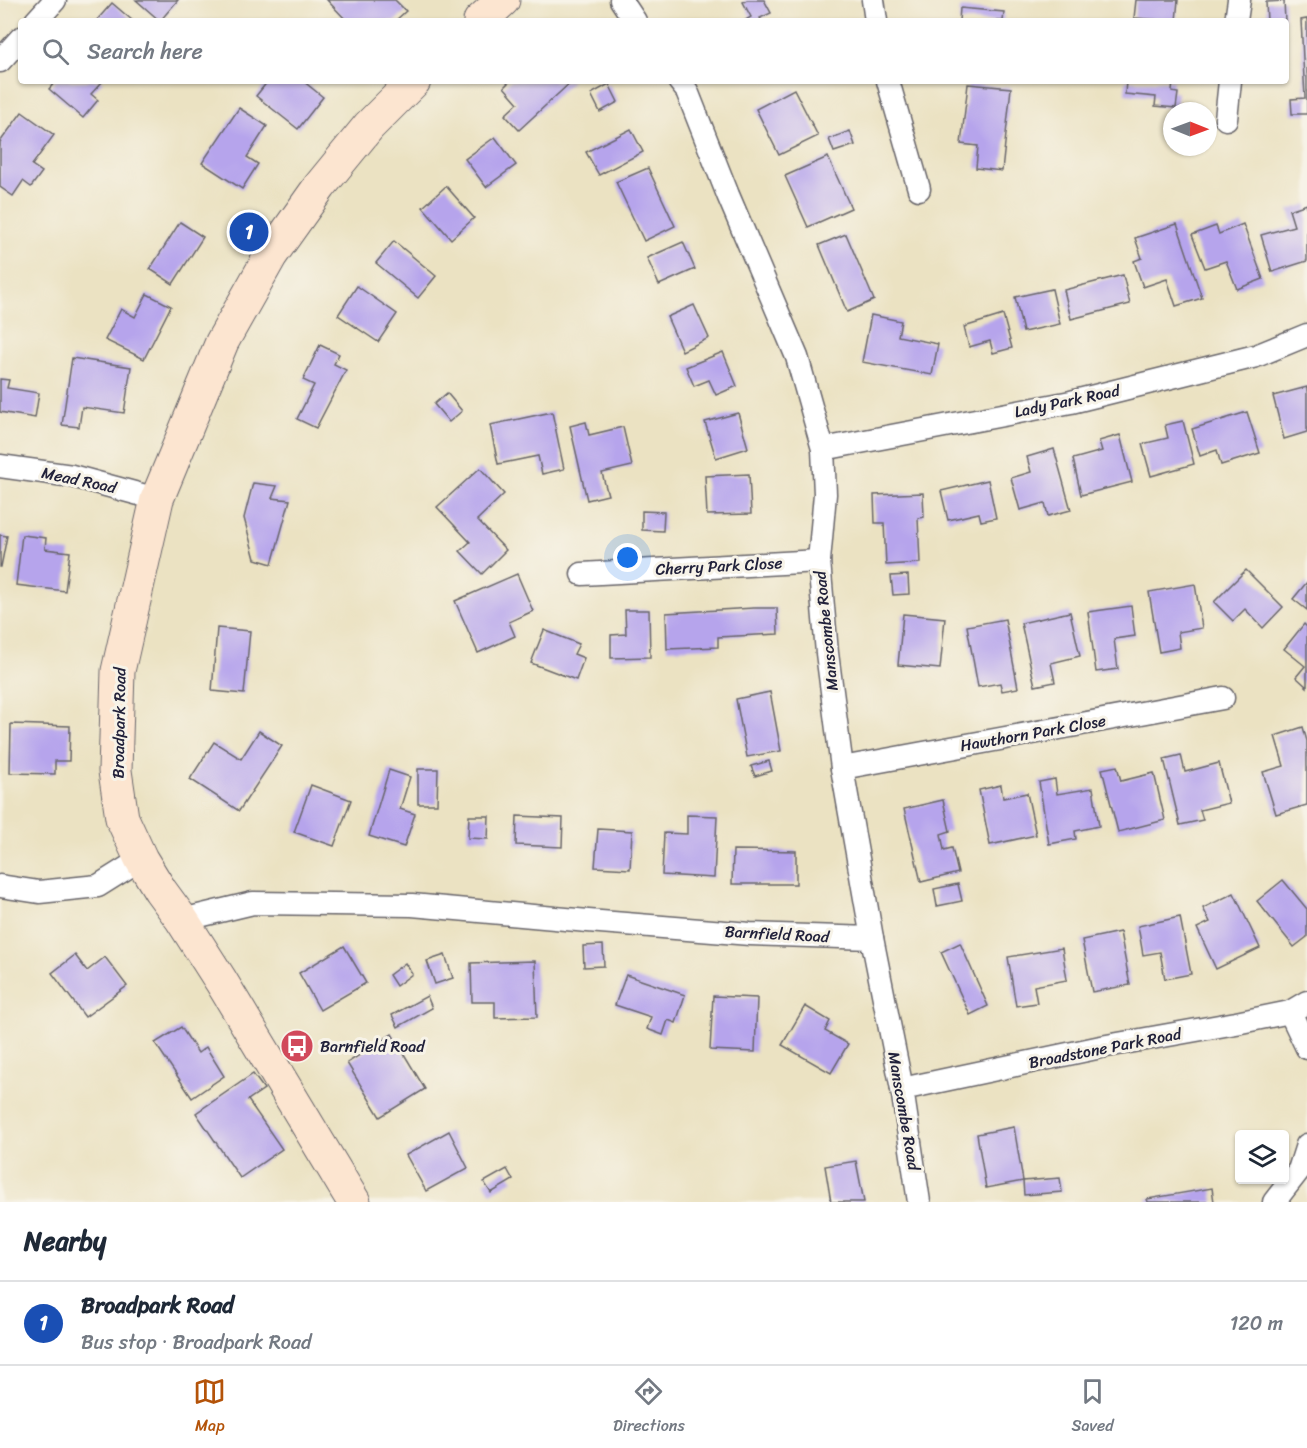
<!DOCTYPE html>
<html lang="en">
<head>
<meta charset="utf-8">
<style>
	:root { --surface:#fff; --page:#f6f6f7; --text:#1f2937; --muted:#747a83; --line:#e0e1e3; --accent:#b45309 }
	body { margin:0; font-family:Sriracha,sans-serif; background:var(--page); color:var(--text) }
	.controls { position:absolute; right:18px; bottom:18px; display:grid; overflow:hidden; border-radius:6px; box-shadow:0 2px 4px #0004 }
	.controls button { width:54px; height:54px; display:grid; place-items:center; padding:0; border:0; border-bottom:2px solid var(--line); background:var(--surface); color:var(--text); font:30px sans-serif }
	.compass { position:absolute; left:1163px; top:102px; width:54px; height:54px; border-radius:50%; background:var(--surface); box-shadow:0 2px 4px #0004; rotate:91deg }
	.you { position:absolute; left:628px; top:558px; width:21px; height:21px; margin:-15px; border:4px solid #fff; border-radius:50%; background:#1a73e8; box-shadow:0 0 0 9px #1a73e833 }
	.badge { display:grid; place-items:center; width:39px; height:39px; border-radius:50%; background:var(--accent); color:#fff; font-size:20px; font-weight:700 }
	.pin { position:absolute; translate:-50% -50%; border:3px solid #fff; box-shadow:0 2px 6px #0006 }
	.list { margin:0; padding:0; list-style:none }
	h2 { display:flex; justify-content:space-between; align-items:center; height:78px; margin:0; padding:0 24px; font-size:26px }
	h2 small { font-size:20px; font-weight:400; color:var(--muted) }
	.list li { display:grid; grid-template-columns:39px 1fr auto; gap:18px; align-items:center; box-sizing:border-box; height:84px; padding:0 24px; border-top:2px solid var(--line) }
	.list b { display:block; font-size:22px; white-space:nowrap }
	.list p { margin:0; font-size:20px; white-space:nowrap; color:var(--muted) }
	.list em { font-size:20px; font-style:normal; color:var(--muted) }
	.icon { flex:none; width:33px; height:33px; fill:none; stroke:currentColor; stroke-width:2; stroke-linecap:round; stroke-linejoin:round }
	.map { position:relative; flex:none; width:1307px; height:1202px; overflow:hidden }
	.search { position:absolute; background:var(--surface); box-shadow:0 2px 4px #0004; left:18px; right:18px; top:18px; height:66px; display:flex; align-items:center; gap:15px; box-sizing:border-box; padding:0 21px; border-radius:6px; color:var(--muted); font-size:22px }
	.sheet { height:162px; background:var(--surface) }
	nav { display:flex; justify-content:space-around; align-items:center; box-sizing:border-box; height:84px; border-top:2px solid var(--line); background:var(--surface); font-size:16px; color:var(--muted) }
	nav a { display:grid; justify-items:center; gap:3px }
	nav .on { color:var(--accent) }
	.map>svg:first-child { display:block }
	.building { fill:#b6a4ec }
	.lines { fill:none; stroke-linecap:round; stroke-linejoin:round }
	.street-casing { stroke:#68656a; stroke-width:25 }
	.secondary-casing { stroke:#68656a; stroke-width:35 }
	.street { stroke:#fff; stroke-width:22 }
	.secondary { stroke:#fce5d0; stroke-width:33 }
	.labels { text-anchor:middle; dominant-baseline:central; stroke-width:6; stroke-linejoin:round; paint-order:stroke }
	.street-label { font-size:16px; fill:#22223b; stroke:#f7f3e8 }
	.poi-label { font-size:16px; fill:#22223b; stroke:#f7f3e8; text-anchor:start }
</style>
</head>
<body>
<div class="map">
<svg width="1307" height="1202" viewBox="0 0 1307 1202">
	<rect width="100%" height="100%" fill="#f7f3e8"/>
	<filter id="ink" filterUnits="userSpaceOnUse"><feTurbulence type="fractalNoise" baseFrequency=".0167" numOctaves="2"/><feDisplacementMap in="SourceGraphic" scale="12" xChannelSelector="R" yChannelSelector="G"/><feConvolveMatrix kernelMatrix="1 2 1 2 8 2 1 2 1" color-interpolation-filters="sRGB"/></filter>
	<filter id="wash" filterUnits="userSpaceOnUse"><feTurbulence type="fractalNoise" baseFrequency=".008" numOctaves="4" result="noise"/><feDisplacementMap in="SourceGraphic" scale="24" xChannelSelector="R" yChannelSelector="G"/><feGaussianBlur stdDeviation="1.35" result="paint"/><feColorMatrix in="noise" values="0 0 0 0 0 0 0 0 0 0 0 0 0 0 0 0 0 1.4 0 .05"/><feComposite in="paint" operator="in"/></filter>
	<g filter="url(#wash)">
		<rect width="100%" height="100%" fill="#ebe2c2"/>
		<g id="blocks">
			<!-- building -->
			<g class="building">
				<path d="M136,0H178L160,21Z"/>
				<path d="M327,0H395L406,11L395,21H347Z"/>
				<path d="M747,0H764L771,13L760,18L762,21H744L751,17L743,2Z"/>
				<path d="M1136,0H1178L1176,21L1134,18Z"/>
				<path d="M1284,1L1285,21H1267L1266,2Z"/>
				<path d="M112,3L133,21H96Z"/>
				<path d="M960,8L1004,12L1003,21H959Z"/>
				<path d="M1307,19V114H1292L1291,99L1305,98L1301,20Z"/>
				<path d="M56,81H103L91,94L98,100L83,118L49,89Z"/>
				<path d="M268,81H303L323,97L298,129L256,96Z"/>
				<path d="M510,81H572L519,130L505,115L518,103L504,87Z"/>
				<path d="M1126,81H1173L1172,92L1178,93L1176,108L1155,106L1156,97L1125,94Z"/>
				<path d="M609,84L618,102L600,112L591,94Z"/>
				<path d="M968,84L1011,88L1002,171L976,168L978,146L961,144Z"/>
				<path d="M794,89L818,136L779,155L756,109Z"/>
				<path d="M239,108L267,126L247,157L258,164L242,189L202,163Z"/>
				<path d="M22,112L54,135L32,165L42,172L31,187L23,181L13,196L0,187V142Z"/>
				<path d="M631,129L643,152L599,175L586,152Z"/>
				<path d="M850,131L855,145L834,152L829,139Z"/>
				<path d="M495,137L516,165L486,187L465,159Z"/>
				<path d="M828,157L851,208L808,227L785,176Z"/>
				<path d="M648,168L675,226L644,241L616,182Z"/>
				<path d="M446,186L474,218L451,239L423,207Z"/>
				<path d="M1307,204V261L1272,272L1261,235L1294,226L1289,210Z"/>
				<path d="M180,222L203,237L173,284L150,269Z"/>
				<path d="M1177,224L1202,298L1176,306L1167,279L1143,287L1134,261L1142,258L1135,238Z"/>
				<path d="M1243,224L1263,279L1237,289L1226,261L1205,268L1192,235L1216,226L1219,234Z"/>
				<path d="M846,234L874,300L847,312L819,245Z"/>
				<path d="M394,241L436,276L418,298L376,263Z"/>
				<path d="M683,242L695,269L659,285L647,258Z"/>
				<path d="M1123,275L1130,304L1071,319L1064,290Z"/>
				<path d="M357,286L397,314L378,342L338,315Z"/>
				<path d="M1052,289L1060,324L1023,332L1015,297Z"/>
				<path d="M147,294L171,306L144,359L105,340L121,309L135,317Z"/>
				<path d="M694,305L709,338L682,351L667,317Z"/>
				<path d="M871,315L901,321L898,336L938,344L932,375L862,362Z"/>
				<path d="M1003,315L1012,348L993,353L990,341L969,347L964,327Z"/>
				<path d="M320,345L339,354L334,364L346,370L316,428L297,419L314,385L303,380Z"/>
				<path d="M723,352L737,386L716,395L709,380L694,386L686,367Z"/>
				<path d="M72,358L131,367L124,413L82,407L79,427L62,425Z"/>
				<path d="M0,379L9,380L7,388L39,393L35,418L0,412Z"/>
				<path d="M1307,387V432L1284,439L1273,396Z"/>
				<path d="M447,393L462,411L449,422L434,404Z"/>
				<path d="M552,412L564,469L542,474L538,456L498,464L490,425Z"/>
				<path d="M1247,412L1260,453L1221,465L1217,450L1200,456L1192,429Z"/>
				<path d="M738,413L748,448L716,458L705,422Z"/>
				<path d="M1183,421L1194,464L1151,476L1142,444L1168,438L1165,425Z"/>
				<path d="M586,422L589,435L623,427L632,466L602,473L608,495L587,500L570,426Z"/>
				<path d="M1120,435L1132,482L1081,495L1073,459L1102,451L1099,441Z"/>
				<path d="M1054,449L1071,510L1048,516L1045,503L1020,510L1011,478L1031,472L1027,457Z"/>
				<path d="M480,468L504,494L477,520L506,550L482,574L460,551L470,542L437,507Z"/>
				<path d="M749,474L751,514L707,515L705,476Z"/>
				<path d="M988,480L996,518L981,521L979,513L948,520L941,491Z"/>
				<path d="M253,483L277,486L272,498L290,500L272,564L255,559L244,518Z"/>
				<path d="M923,493L924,517L918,518L920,563L886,565L884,523H875L874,495Z"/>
				<path d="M642,511L664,512L663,531L642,530Z"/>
				<path d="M0,535L7,536L1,567H0Z"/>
				<path d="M22,535L46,538L45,549L70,552L65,591L16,585Z"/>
				<path d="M1246,570L1283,607L1263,628L1245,609L1233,621L1214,602Z"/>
				<path d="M517,574L533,611L509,622L515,636L478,653L455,601Z"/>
				<path d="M908,575L909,594L893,595L891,576Z"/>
				<path d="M1307,582V610L1293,599Z"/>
				<path d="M1195,584L1202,628L1178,632L1180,648L1159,652L1149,592Z"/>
				<path d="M1131,606L1135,636L1114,639L1118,669L1096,672L1088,612Z"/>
				<path d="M754,608H777L778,634L718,637V647L667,649L666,613Z"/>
				<path d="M625,610H649L650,657L611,658V635L626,634Z"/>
				<path d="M1070,612L1080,656L1051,663L1055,682L1035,686L1021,623Z"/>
				<path d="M903,614L945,618L940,669L898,665Z"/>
				<path d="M1005,619L1018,688L1002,691L1000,683L978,687L967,626Z"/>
				<path d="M1304,624L1307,627V687L1296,677L1305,666L1284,649Z"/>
				<path d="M217,628L250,631L244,694L212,691Z"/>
				<path d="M544,630L579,644L574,654L584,658L576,680L531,663Z"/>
				<path d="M770,692L781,751L747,757L736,699Z"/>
				<path d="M11,724L70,726L69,761H55V774L10,773Z"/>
				<path d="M1303,727L1307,741V805L1276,814L1263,772L1284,766L1275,736Z"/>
				<path d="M259,731L282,746L239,811L190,779L214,742L241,759Z"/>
				<path d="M1181,755L1185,772L1219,763L1229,803L1200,810L1203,820L1180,825L1164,759Z"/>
				<path d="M769,761L772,771L755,776L751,766Z"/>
				<path d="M1117,766L1121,781L1154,773L1165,820L1118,832L1102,769Z"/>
				<path d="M418,769H438L437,804H418Z"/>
				<path d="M389,770L410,777L400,809L415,814L404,847L369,836Z"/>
				<path d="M1055,779L1057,794L1093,788L1099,826L1075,831L1076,839L1049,844L1039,782Z"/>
				<path d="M311,785L351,800L334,846L294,832Z"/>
				<path d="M1001,785L1003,798L1027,793L1036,835L990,845L979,790Z"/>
				<path d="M943,800L950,831L941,834L944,850L952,848L958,873L921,882L904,809Z"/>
				<path d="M687,815L717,816L714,878L662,875L664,833L687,834Z"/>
				<path d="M469,816H489L488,839L468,838Z"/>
				<path d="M517,816L563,818L562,847L516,845Z"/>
				<path d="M598,829L632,831L630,869L595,867Z"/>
				<path d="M733,850L796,851V884H732Z"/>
				<path d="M1283,880L1307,909V937L1294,947L1257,901Z"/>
				<path d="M958,884L962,901L937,906L934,889Z"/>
				<path d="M1234,893L1260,948L1216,969L1197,928L1210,922L1203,908Z"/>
				<path d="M1180,917L1191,974L1165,979L1160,952L1143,955L1138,926Z"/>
				<path d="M1120,932L1130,985L1092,992L1082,940Z"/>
				<path d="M960,943L988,1006L970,1015L941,952Z"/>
				<path d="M603,945L604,966L584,967L583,946Z"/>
				<path d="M344,946L366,983L320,1010L299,973Z"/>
				<path d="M1062,948L1067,980L1034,986L1037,1003L1016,1006L1008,957Z"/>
				<path d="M75,955L87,971L105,957L127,986L85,1017L52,973Z"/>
				<path d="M445,955L453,978L435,984L427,961Z"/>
				<path d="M535,961L537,1017L495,1018V1002H472L471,963Z"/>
				<path d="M405,963L412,974L396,986L389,975Z"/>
				<path d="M626,975L685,995L676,1023L668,1020L663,1035L647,1029L651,1017L615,1005Z"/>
				<path d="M427,996L432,1008L398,1027L392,1015Z"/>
				<path d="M713,996L757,998L755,1052L710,1050Z"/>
				<path d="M805,1006L830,1021L825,1031L848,1044L831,1073L782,1045Z"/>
				<path d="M181,1027L198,1053L206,1047L224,1076L192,1098L155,1043Z"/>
				<path d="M392,1034L425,1089L380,1117L347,1063Z"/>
				<path d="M253,1074L264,1089L248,1100L282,1149L240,1178L196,1113Z"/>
				<path d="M1014,1127L1023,1181L986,1188L977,1134Z"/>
				<path d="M449,1131L468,1168L426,1191L406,1155Z"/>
				<path d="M856,1161L864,1202H831L825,1166Z"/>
				<path d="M507,1169L513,1180L491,1193L484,1182Z"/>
				<path d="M1060,1178L1062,1192L1024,1195L1023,1181Z"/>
				<path d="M1212,1188L1214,1202H1148L1147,1199Z"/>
			</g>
		</g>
	</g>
	<g filter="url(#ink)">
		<use href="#blocks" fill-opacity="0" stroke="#68656a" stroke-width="1.5"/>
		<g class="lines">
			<defs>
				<g id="street">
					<path d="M621,0L635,21"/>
					<path d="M873,0L876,21"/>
					<path d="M36,21L55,0"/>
					<path d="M1236,21L1239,0"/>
					<path d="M0,61L21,38"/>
					<path d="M679,81L687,91L728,195L797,357L823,449L825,494L819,561L827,653L842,768L872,938L902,1089L919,1202"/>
					<path d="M888,81L919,189"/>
					<path d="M1226,119L1230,81"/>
					<path d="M823,449L1071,402L1256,356L1307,335"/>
					<path d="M0,466L72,476L157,499"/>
					<path d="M582,574L819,561"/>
					<path d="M842,768L1223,698"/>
					<path d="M0,886L39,892L98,886L141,859"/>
					<path d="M182,920L253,903L412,905L588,921L750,934L872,938"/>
					<path d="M1290,1012L1307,1048"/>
					<path d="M902,1089L1101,1047L1236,1023L1290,1012L1307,1002"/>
					<path d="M1274,1202L1299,1170L1307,1145"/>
				</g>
				<g id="secondary">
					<path d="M480,21L503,0"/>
					<path d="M354,1202L221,981L182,920L160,890L141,859L122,818L115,771L118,671L157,499L222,342L271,255L320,186L369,126L414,81"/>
				</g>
			</defs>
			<!-- street casing -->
			<use href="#street" class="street-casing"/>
			<!-- secondary casing -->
			<use href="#secondary" class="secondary-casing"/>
			<!-- street -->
			<use href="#street" class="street"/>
			<!-- secondary -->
			<use href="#secondary" class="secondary"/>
		</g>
	</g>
	<!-- icons -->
	<defs>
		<symbol id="bus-disc" viewBox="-11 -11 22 22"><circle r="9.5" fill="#d1495b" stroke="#f7f3e8"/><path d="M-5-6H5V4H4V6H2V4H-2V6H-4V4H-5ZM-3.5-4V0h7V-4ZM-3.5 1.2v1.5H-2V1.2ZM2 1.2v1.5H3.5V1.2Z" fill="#fff"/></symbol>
	</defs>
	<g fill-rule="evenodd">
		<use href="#bus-disc" x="278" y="1027" width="38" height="38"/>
	</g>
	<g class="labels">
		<!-- street labels -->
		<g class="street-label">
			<text transform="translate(1067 401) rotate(-12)">Lady Park Road</text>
			<text transform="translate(79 480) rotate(12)">Mead Road</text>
			<text transform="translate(719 566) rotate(-3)">Cherry Park Close</text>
			<text transform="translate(826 631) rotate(-96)">Manscombe Road</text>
			<text transform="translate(119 723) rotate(-89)">Broadpark Road</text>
			<text transform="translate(1033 733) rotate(-10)">Hawthorn Park Close</text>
			<text transform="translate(777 934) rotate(3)">Barnfield Road</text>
			<text transform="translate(1105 1048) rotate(-11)">Broadstone Park Road</text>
			<text transform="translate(904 1111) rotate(80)">Manscombe Road</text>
		</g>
		<!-- poi labels -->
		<g class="poi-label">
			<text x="320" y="1046">Barnfield Road</text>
		</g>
	</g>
</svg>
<div class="controls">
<button><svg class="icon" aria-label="layers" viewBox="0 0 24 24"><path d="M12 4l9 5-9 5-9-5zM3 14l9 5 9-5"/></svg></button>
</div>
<svg class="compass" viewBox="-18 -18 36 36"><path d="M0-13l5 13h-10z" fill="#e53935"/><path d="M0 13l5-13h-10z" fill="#747a83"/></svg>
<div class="you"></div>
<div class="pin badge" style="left:249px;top:232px;background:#1a4fb4">1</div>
<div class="search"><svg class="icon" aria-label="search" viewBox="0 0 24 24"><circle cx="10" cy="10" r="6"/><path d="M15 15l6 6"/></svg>Search here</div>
</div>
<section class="sheet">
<h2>Nearby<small></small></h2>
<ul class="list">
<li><span class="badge" style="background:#1a4fb4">1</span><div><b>Broadpark Road</b><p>Bus stop · Broadpark Road</p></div><em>120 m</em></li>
</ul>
</section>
<nav>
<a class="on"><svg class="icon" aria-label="map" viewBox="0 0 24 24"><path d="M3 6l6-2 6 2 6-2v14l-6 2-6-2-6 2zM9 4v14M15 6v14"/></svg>Map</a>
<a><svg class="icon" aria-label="directions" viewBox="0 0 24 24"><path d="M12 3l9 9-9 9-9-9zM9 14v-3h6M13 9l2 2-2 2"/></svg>Directions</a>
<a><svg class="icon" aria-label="saved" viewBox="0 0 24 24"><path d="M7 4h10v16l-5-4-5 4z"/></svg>Saved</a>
</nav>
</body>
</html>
